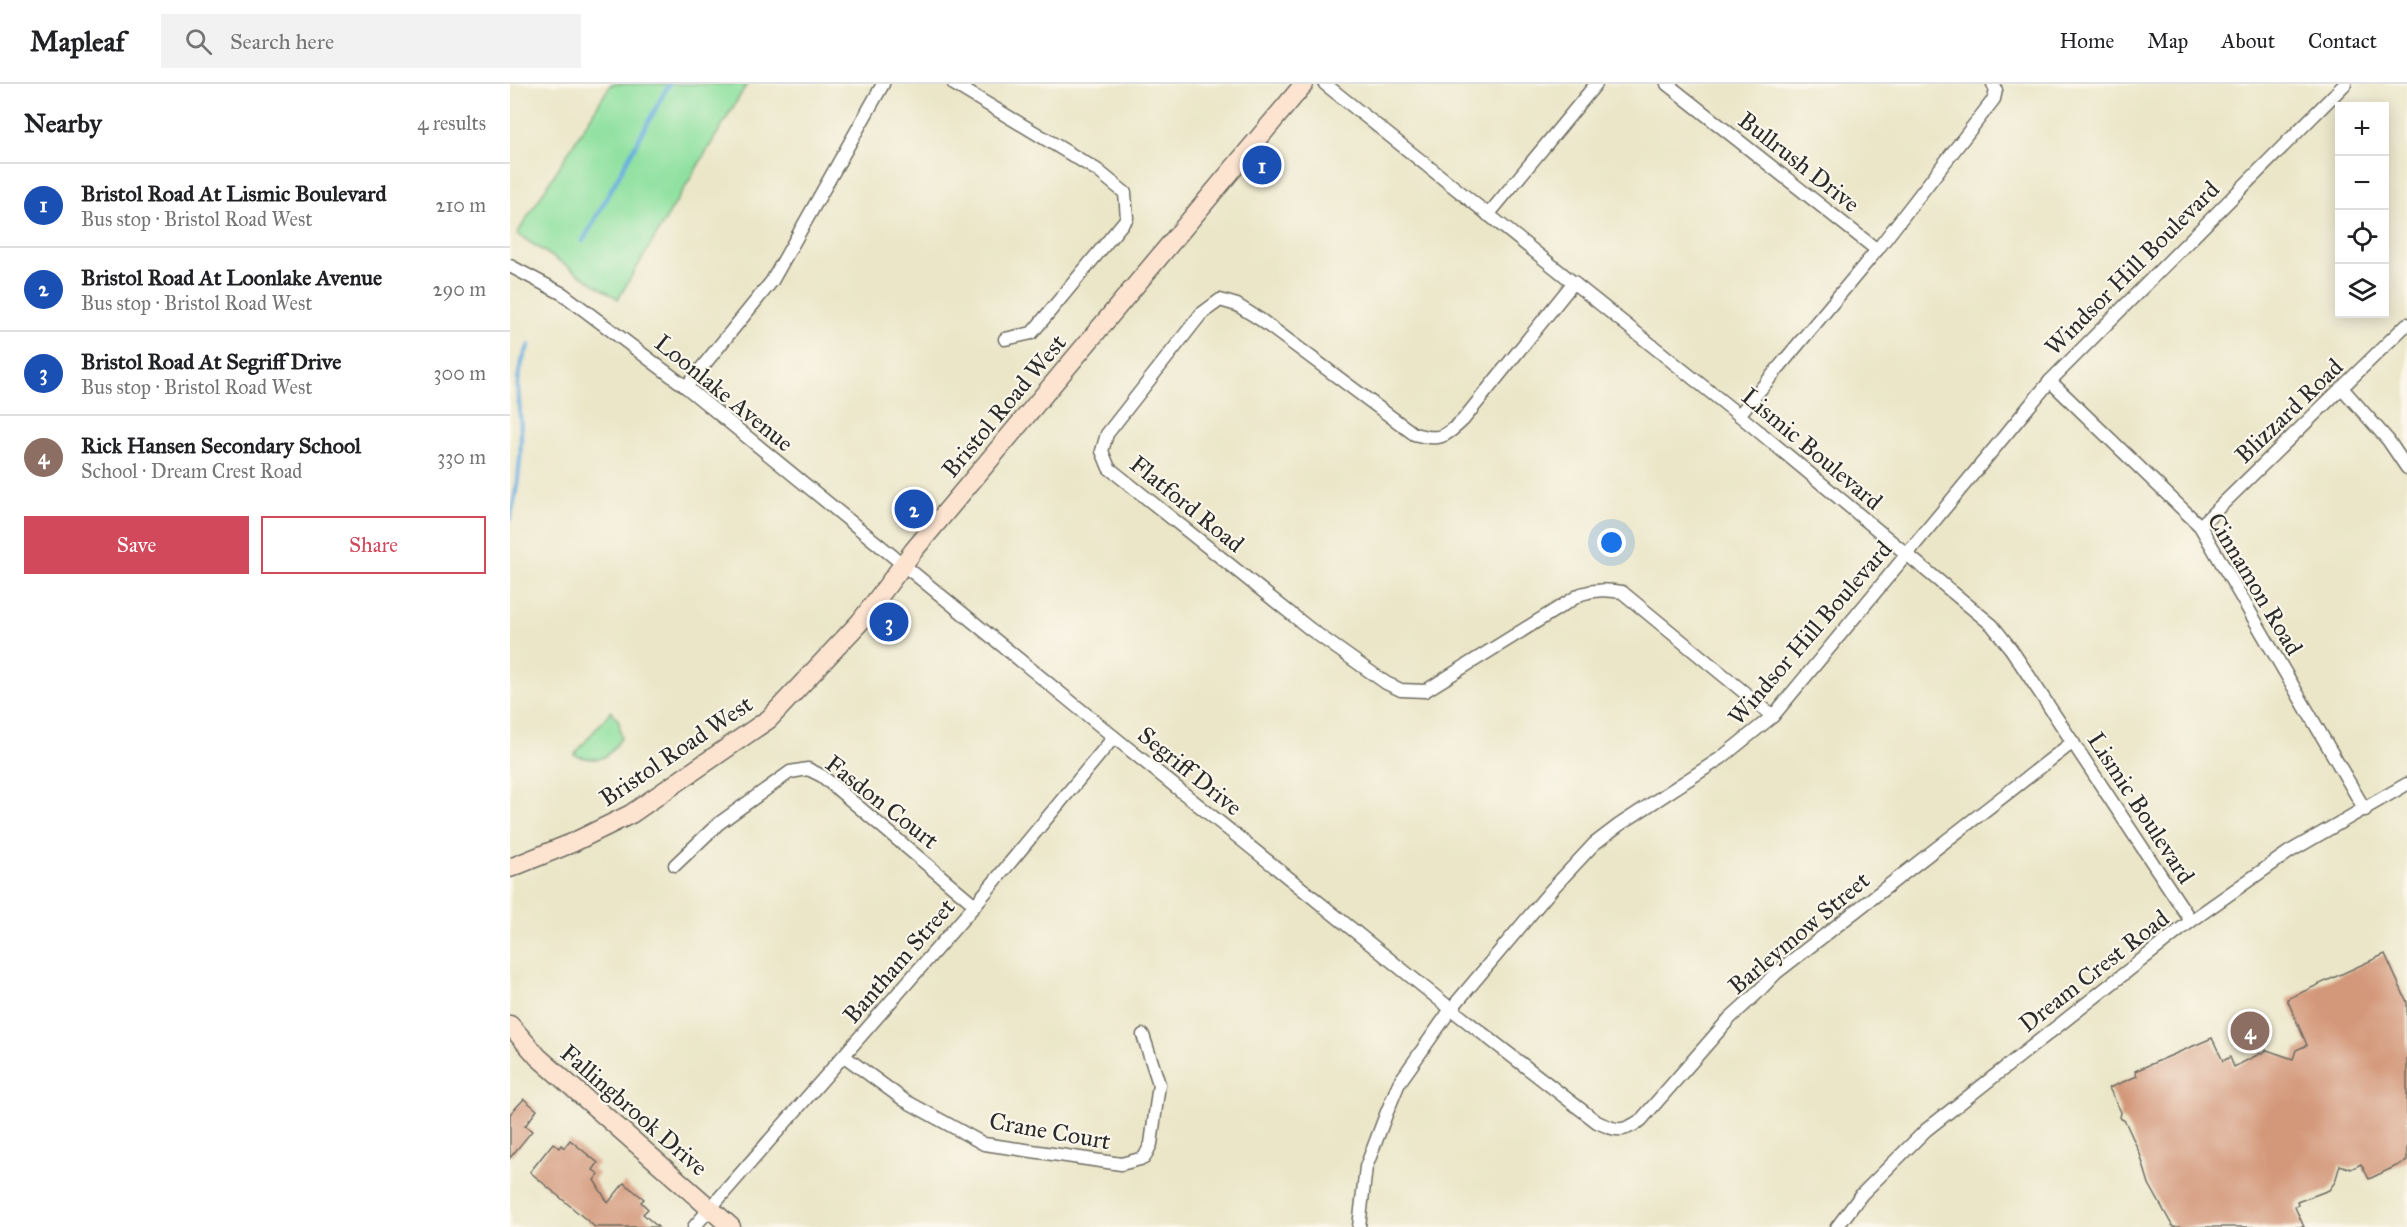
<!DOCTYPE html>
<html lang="en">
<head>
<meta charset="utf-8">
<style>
	:root { --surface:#fff; --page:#f2f2f2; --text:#202124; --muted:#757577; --line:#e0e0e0; --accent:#d1495b }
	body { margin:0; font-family:"IM FELL Great Primer",serif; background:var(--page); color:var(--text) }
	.controls { position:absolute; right:18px; top:18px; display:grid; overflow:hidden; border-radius:0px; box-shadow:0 3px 15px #0003 }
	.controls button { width:54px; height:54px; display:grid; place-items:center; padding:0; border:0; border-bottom:2px solid var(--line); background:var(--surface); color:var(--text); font:30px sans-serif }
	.you { position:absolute; left:1102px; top:459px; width:21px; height:21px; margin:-15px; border:4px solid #fff; border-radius:50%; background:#1a73e8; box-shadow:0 0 0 9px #1a73e833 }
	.badge { display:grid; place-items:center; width:39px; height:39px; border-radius:50%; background:var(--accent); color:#fff; font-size:20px; font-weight:700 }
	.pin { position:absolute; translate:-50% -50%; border:3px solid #fff; box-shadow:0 2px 6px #0006 }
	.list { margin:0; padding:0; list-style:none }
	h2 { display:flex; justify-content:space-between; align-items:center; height:78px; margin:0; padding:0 24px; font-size:26px }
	h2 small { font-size:20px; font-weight:400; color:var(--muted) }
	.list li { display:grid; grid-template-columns:39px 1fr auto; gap:18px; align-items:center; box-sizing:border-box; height:84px; padding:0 24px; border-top:2px solid var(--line) }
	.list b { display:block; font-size:22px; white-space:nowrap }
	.list p { margin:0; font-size:20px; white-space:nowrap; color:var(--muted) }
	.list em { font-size:20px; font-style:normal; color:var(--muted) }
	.actions { display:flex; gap:12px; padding:18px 24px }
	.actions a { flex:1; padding:14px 0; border:2px solid var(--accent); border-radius:0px; text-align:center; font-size:21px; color:var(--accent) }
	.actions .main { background:var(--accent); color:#fff }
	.icon { flex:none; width:33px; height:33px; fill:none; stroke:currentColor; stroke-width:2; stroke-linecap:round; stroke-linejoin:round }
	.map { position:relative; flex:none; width:1897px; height:1143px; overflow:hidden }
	header { display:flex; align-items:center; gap:36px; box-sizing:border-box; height:84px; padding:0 30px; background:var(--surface); border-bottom:2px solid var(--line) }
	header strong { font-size:28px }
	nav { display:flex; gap:33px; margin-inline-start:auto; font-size:21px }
	.search { width:420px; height:54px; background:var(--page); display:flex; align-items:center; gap:15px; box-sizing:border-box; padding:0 21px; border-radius:0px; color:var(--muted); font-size:22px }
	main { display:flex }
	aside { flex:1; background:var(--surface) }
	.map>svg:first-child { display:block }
	.green { fill:#90e1a0; stroke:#5e8666; stroke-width:1.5 }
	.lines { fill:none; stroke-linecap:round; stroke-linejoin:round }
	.stream { stroke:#67adde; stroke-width:4.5 }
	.building { fill:#d39779 }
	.street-casing { stroke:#6e6c62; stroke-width:15 }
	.secondary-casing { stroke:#6e6c62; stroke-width:21 }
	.street { stroke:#fff; stroke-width:12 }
	.secondary { stroke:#fde4d1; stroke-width:18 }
	.labels { text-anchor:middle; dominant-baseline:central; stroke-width:4.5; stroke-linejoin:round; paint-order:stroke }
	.street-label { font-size:24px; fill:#2b2b2b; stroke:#fbf7ec }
</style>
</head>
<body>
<header>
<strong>Mapleaf</strong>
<div class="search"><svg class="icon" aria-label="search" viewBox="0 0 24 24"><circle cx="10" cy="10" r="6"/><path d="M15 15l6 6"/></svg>Search here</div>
<nav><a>Home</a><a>Map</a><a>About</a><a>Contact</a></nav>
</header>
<main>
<aside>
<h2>Nearby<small>4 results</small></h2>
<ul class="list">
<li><span class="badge" style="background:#1a4fb4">1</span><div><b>Bristol Road At Lismic Boulevard</b><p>Bus stop · Bristol Road West</p></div><em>210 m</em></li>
<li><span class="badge" style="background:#1a4fb4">2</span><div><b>Bristol Road At Loonlake Avenue</b><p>Bus stop · Bristol Road West</p></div><em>290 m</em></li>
<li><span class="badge" style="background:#1a4fb4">3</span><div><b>Bristol Road At Segriff Drive</b><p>Bus stop · Bristol Road West</p></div><em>300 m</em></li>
<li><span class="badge" style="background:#8d6e63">4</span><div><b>Rick Hansen Secondary School</b><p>School · Dream Crest Road</p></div><em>330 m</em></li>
</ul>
<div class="actions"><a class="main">Save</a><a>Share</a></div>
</aside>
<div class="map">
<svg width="1897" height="1143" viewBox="0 0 1897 1143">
	<rect width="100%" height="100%" fill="#fbf7ec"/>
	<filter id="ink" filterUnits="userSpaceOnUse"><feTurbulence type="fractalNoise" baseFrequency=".0167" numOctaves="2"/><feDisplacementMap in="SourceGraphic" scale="12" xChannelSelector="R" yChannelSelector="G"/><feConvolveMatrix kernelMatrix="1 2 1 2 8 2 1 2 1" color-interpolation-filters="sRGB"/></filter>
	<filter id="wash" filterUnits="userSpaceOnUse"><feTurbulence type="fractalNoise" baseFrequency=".008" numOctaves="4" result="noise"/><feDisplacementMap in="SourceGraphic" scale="24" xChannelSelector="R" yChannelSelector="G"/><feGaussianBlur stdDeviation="1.35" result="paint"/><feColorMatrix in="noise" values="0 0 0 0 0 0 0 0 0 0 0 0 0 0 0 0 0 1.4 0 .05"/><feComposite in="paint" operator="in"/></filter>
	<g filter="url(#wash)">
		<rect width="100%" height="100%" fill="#ebe6c8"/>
		<!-- green -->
		<g class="green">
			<path d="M101,0H237L108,215L7,150Z"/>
			<path d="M101,627L109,637L111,654C96,678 89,678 64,671Z"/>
		</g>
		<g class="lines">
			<!-- stream -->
			<g class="stream">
				<path d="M73,157L159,0"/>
				<path d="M0,435C7,408 11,379 11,351C11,312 0,300 19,261"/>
			</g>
		</g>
		<g id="blocks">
			<!-- building -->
			<g class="building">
				<path d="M1875,870L1897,918V1077L1859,1095L1851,1080L1841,1085L1830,1081L1825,1098L1819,1106L1787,1118L1788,1121L1785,1123L1794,1143H1663L1639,1100L1630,1070L1615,1037L1610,1034L1611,1028L1599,1004L1627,992L1625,987L1702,954L1713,977L1720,973L1724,983L1757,966L1783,975L1786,966L1797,961L1777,915Z"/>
				<path d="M14,1015L27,1026L15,1042L22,1047L0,1074V1030Z"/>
				<path d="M60,1056L88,1079L83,1086L89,1090L84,1096L98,1119L114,1099L134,1115L131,1118L138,1125L133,1130L148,1143H85L20,1088L43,1059L49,1064L51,1061L54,1064Z"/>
			</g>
		</g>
	</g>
	<g filter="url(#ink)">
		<use href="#blocks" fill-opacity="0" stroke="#6e6c62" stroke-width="1.5"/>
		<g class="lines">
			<defs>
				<g id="street">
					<path d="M444,0L587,86L615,109L617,134L522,249L495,255"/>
					<path d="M815,0L1229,331L1482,541L1501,565L1681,837"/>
					<path d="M1157,0L1367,166"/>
					<path d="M978,131L1086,0"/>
					<path d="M0,182L53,210L176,303L604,653L941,925L1087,1038C1107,1047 1112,1049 1131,1036L1220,934L1244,912L1266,889L1563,658"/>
					<path d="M1064,198L953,336C934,354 929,357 904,350L751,236L727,221L710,216L691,230L597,350L592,367L599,384L800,545L876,599L891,606L915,607L1071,510C1086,505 1097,506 1112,508L1263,632"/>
					<path d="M1540,297L1690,442L1855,726"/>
					<path d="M176,303L262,197L373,0"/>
					<path d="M1832,304L1878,356L1897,384"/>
					<path d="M1229,331L1367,166L1484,15L1486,6L1483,0"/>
					<path d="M1690,442L1897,240"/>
					<path d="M165,781L208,740L280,688L298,685L312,692L465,821"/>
					<path d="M334,972L394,1016L474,1060L611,1080L634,1074L641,1060L649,1000L633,951"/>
					<path d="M184,1143L465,821L604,653"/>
					<path d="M849,1143L856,1083L877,1028L889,999L941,925L1042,805L1084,760L1109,741L1211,674L1263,632L1540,297L1835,0"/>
					<path d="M1327,1143L1352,1110L1416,1046L1681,837L1779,768L1897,700"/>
				</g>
				<g id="secondary">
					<path d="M0,784L62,759L121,730L259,635L350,538L404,466L794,0"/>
					<path d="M0,941L28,973L221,1143"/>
				</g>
			</defs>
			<!-- street casing -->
			<use href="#street" class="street-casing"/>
			<!-- secondary casing -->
			<use href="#secondary" class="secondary-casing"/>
			<!-- street -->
			<use href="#street" class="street"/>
			<!-- secondary -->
			<use href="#secondary" class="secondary"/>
		</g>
	</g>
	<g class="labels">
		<!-- street labels -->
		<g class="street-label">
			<text transform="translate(1289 78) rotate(38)">Bullrush Drive</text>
			<text transform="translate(1622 184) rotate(-45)">Windsor Hill Boulevard</text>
			<text transform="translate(214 309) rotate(39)">Loonlake Avenue</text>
			<text transform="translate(494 322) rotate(-50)">Bristol Road West</text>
			<text transform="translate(1779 327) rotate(-44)">Blizzard Road</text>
			<text transform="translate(1302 365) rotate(40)">Lismic Boulevard</text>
			<text transform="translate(677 420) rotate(39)">Flatford Road</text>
			<text transform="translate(1745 500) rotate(59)">Cinnamon Road</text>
			<text transform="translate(1300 549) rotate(-49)">Windsor Hill Boulevard</text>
			<text transform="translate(166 667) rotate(-34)">Bristol Road West</text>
			<text transform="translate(680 687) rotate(39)">Segriff Drive</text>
			<text transform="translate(372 718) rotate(38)">Fasdon Court</text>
			<text transform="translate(1631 724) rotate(57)">Lismic Boulevard</text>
			<text transform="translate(1289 849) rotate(-40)">Barleymow Street</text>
			<text transform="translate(389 877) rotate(-49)">Bantham Street</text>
			<text transform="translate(1584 887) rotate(-38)">Dream Crest Road</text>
			<text transform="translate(124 1026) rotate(41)">Fallingbrook Drive</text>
			<text transform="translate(540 1047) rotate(10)">Crane Court</text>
		</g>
	</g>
</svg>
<div class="controls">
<button>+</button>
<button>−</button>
<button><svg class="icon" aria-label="locate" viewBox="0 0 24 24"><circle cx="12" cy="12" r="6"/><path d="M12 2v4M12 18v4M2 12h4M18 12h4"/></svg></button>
<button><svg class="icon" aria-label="layers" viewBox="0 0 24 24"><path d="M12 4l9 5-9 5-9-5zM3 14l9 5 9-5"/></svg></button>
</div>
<div class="you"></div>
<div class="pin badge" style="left:752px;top:81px;background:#1a4fb4">1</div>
<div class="pin badge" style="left:404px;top:425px;background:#1a4fb4">2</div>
<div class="pin badge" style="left:379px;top:538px;background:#1a4fb4">3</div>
<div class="pin badge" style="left:1740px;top:947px;background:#8d6e63">4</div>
</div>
</main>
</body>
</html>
